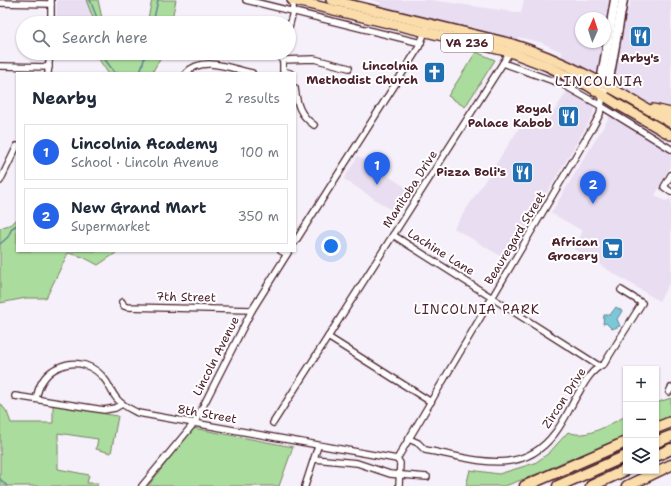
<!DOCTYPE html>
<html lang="en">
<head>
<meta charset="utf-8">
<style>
	:root { --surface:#fff; --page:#f2f2f3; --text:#1f2937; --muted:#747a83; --line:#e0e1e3; --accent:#2563eb }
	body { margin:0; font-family:"Shantell Sans",sans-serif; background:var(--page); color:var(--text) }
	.controls { position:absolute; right:12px; bottom:12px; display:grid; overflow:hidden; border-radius:0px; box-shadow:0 1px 3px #0004 }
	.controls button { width:36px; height:36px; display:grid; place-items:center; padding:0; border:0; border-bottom:1px solid var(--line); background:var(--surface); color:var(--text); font:20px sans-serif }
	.compass { position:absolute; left:575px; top:12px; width:36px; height:36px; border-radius:50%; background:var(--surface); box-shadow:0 1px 3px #0004; rotate:3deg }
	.you { position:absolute; left:331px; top:246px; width:14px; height:14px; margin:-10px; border:3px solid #fff; border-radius:50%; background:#1a73e8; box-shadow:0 0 0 6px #1a73e833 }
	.badge { display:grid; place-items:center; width:26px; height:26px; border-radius:50%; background:var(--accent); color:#fff; font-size:13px; font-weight:700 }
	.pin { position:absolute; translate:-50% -33px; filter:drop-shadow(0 1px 2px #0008) }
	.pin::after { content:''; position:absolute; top:21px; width:14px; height:12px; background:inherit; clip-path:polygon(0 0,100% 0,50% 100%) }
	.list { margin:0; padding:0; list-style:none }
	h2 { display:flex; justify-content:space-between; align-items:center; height:52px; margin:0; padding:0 16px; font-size:17px }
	h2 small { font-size:13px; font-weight:400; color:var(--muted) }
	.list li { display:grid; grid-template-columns:26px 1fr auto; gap:12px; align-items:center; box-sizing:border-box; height:56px; margin:0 8px 8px; padding:0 8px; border:1px solid var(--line); border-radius:0px }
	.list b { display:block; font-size:15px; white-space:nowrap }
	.list p { margin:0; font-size:13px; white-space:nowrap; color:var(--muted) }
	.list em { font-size:13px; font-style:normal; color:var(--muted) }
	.icon { flex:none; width:22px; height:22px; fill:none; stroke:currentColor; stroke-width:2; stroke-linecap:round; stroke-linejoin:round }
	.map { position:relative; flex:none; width:671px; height:486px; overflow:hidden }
	.search { position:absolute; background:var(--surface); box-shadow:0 1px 3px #0004; left:16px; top:16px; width:280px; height:44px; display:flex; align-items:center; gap:10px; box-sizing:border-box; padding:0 14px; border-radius:22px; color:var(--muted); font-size:15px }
	.panel { position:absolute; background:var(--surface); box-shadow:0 1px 3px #0004; left:16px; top:72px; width:280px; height:180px; border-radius:0px }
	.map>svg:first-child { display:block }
	.built { fill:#e9ddf1 }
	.green { fill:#aadc9d; stroke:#7a7e64 }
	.water { fill:#7ac8d8; stroke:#678493 }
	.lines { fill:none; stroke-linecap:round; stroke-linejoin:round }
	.stream { stroke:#678493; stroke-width:1.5 }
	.minor-casing { stroke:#4a1f2b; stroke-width:8 }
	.secondary-casing { stroke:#4a1f2b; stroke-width:11 }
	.primary-casing { stroke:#4a1f2b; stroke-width:12 }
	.motorway-casing { stroke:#4a1f2b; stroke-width:13 }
	.minor { stroke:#fff; stroke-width:5.5 }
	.secondary { stroke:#fff; stroke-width:8 }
	.primary { stroke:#faddab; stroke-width:9 }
	.motorway { stroke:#faddab; stroke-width:10 }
	.labels { text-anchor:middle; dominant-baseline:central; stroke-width:4; stroke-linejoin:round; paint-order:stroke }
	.shield { fill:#fff; stroke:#80626b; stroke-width:1 }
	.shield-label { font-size:11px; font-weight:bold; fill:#4a1f2b }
	.poi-label { font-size:12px; font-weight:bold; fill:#4a1f2b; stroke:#fff; text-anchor:end }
	.street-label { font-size:12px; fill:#4a1f2b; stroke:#fff }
	.neighbourhood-label { font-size:13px; letter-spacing:1px; fill:#4a1f2b; stroke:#fff }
	.quarter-label { font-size:14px; letter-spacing:1px; fill:#4a1f2b; stroke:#fff }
</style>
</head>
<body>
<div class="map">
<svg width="671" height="486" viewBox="0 0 671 486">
	<rect width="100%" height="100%" fill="#f5f0f9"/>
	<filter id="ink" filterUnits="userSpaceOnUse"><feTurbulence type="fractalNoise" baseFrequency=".025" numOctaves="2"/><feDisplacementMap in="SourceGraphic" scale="8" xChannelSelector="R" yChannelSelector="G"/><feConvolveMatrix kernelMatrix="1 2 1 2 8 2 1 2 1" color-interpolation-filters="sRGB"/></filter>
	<g filter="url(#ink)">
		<!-- built -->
		<g class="built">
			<path d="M57,0H89L96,23H56Z"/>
			<path d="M370,0H431L521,13L524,0H611L605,34V18H581V42H604L598,75L562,57V52L540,42L518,37L517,42L379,11L381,3Z"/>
			<path d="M631,0H671V119L626,91L616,80L615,67L626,9H629Z"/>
			<path d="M568,90L592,104L594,108L593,115L507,260L454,228L524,121L541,131Z"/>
			<path d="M616,106L644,124L640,133L671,152V166L655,195L665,201L671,199V280L659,301L574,249L583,231L551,213Z"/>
			<path d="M358,156L411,191L396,213L344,179Z"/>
		</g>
		<!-- green -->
		<g class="green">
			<path d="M86,0H98L103,23H95Z"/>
			<path d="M152,0H176L171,23H147Z"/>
			<path d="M476,52L495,60L465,107L448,96Z"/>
			<path d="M98,53H163L152,73H108L100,61Z"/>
			<path d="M17,219V251H114L116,253L98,265L83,257L68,253L46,298H26L0,303V228L12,224Z"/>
			<path d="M671,398V422L656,429V403Z"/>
			<path d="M53,402L106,411L105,414L118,416L111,453L96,449L98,439L58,433V469L89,475L87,483H98L97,486H0V403L7,412L11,423H53Z"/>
			<path d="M626,416V443L600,454L574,458L561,463L540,473L505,486H466L470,470L499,474L535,463L549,453L568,432C587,440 609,424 626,416Z"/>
			<path d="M193,428L293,447L279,486H148Z"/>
		</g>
		<!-- water -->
		<path class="water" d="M616,307L622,311L617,319L620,326L612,329L606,323L603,324L604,315H610Z"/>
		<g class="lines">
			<!-- stream -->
			<g class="stream">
				<path d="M90,0L99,23"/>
				<path d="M153,23L158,0"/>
				<path d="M100,53L115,73"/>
				<path d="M140,73L146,53"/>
				<path d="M0,244L8,237L12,228L17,225"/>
				<path d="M0,479L7,486"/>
			</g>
			<defs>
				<g id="minor">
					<path d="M246,0L421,43"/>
					<path d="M0,3L51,4"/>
					<path d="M51,23V0"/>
					<path d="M289,27L293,12V0"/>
					<path d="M283,53V71L290,73"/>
					<path d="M282,60L314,59L349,68"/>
					<path d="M503,63L562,84L601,106L671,149"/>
					<path d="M0,66L49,67"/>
					<path d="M48,73L50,53"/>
					<path d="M186,73C203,55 231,69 252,73"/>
					<path d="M295,88C297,105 300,115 314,125"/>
					<path d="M671,175L664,187L671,192"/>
					<path d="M0,181L17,146"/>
					<path d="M393,235L599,366"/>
					<path d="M295,242L419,47L426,29"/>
					<path d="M281,251L287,254"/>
					<path d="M122,302L124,306L127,307L252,310"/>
					<path d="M328,337L431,402"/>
					<path d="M669,392L671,388"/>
					<path d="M37,395C40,382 47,372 59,367C76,359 95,365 106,381C110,387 112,393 117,399C123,406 130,409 138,413L397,459"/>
					<path d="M15,396L104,410L115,408L122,404"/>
					<path d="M273,423L510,52"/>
					<path d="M409,439L418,443L425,450C472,458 521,479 555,433C563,423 569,410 575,399C583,386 590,370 604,364L642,303L621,290"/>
					<path d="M314,459L357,463L390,474L427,477"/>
					<path d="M397,459L594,125L600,114L603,94"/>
					<path d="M397,459L400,463L399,486"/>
					<path d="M142,486L195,422L252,310L289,251"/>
					<path d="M305,486L318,446"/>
				</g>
				<g id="secondary">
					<path d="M602,87L601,82L615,0"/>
					<path d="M603,94L608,85L623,0"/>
				</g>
				<g id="primary">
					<path d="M292,0L510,52L547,66L587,85L617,104L671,135"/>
					<path d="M331,0L509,43C568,61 619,92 671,123"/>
					<path d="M653,109L671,113"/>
				</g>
				<g id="motorway">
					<path d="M656,428L671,422"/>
					<path d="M656,442L671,436"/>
					<path d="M656,456L671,449"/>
					<path d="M525,486L626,442"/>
					<path d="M558,486L626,456"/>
					<path d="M591,486L626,470"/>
					<path d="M627,486L671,465"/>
				</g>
			</defs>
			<!-- minor casing -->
			<use href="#minor" class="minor-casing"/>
			<!-- secondary casing -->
			<use href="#secondary" class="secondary-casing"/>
			<!-- primary casing -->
			<use href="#primary" class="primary-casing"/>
			<!-- motorway casing -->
			<use href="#motorway" class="motorway-casing"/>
			<!-- minor -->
			<use href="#minor" class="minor"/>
			<!-- secondary -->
			<use href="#secondary" class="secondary"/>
			<!-- primary -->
			<use href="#primary" class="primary"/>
			<!-- motorway -->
			<use href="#motorway" class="motorway"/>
		</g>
	</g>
	<!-- icons -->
	<defs>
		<symbol id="restaurant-square" viewBox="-11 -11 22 22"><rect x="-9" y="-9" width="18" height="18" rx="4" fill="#1f6fb2" stroke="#fff"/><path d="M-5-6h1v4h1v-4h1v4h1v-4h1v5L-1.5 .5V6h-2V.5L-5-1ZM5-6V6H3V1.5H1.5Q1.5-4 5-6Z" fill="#fff"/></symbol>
		<symbol id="church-square" viewBox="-11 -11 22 22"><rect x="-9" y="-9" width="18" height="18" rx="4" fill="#1f6fb2" stroke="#fff"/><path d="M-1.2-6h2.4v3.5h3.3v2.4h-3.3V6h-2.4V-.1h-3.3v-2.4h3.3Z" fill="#fff"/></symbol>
		<symbol id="supermarket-square" viewBox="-11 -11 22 22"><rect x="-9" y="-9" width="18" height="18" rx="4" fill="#1f6fb2" stroke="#fff"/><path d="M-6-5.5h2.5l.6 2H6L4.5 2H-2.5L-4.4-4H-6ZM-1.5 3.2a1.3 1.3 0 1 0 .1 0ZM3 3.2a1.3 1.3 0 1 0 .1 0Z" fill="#fff"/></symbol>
	</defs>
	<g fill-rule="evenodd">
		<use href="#restaurant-square" x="628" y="24" width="25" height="25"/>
		<use href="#church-square" x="422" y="60" width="25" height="25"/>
		<use href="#restaurant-square" x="556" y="104" width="25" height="25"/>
		<use href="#restaurant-square" x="510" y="160" width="25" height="25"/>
		<use href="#supermarket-square" x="600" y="236" width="25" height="25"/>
	</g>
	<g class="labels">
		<!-- shield labels -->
		<rect class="shield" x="441" y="34" width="52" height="18" rx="3"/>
		<g class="shield-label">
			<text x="467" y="43">VA 236</text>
		</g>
		<!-- poi labels -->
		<g class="poi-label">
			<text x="640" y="58" text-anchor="middle">Arby's</text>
			<text x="418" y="66">Lincolnia<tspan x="418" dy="14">Methodist Church</tspan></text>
			<text x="552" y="109">Royal<tspan x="552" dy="14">Palace Kabob</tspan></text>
			<text x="506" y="172">Pizza Boli's</text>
			<text x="598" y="242">African<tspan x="598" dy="14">Grocery</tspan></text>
		</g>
		<!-- street labels -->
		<g class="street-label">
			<text transform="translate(410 189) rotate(-57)">Manitoba Drive</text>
			<text transform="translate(515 238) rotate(-59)">Beauregard Street</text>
			<text transform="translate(441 252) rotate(32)">Lachine Lane</text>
			<text transform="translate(186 297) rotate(1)">7th Street</text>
			<text transform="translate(216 356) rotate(-63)">Lincoln Avenue</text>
			<text transform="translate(564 398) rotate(-57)">Zircon Drive</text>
			<text transform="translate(207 414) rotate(10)">8th Street</text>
		</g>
		<!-- neighbourhood labels -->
		<g class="neighbourhood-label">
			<text x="477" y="309">LINCOLNIA PARK</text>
		</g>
		<!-- quarter labels -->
		<g class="quarter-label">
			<text x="599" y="81">LINCOLNIA</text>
		</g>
	</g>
</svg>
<div class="controls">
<button>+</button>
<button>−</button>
<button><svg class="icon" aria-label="layers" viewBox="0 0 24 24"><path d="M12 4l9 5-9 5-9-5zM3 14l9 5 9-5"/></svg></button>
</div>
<svg class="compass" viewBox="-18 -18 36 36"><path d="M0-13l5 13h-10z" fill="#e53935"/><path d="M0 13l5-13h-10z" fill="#747a83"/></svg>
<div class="you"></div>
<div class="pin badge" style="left:377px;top:185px">1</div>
<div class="pin badge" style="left:593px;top:204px">2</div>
<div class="search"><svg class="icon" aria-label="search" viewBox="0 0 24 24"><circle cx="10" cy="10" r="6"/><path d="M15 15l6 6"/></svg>Search here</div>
<section class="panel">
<h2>Nearby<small>2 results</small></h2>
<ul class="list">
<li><span class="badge">1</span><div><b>Lincolnia Academy</b><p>School · Lincoln Avenue</p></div><em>100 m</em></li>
<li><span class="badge">2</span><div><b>New Grand Mart</b><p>Supermarket</p></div><em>350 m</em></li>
</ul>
</section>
</div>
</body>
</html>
